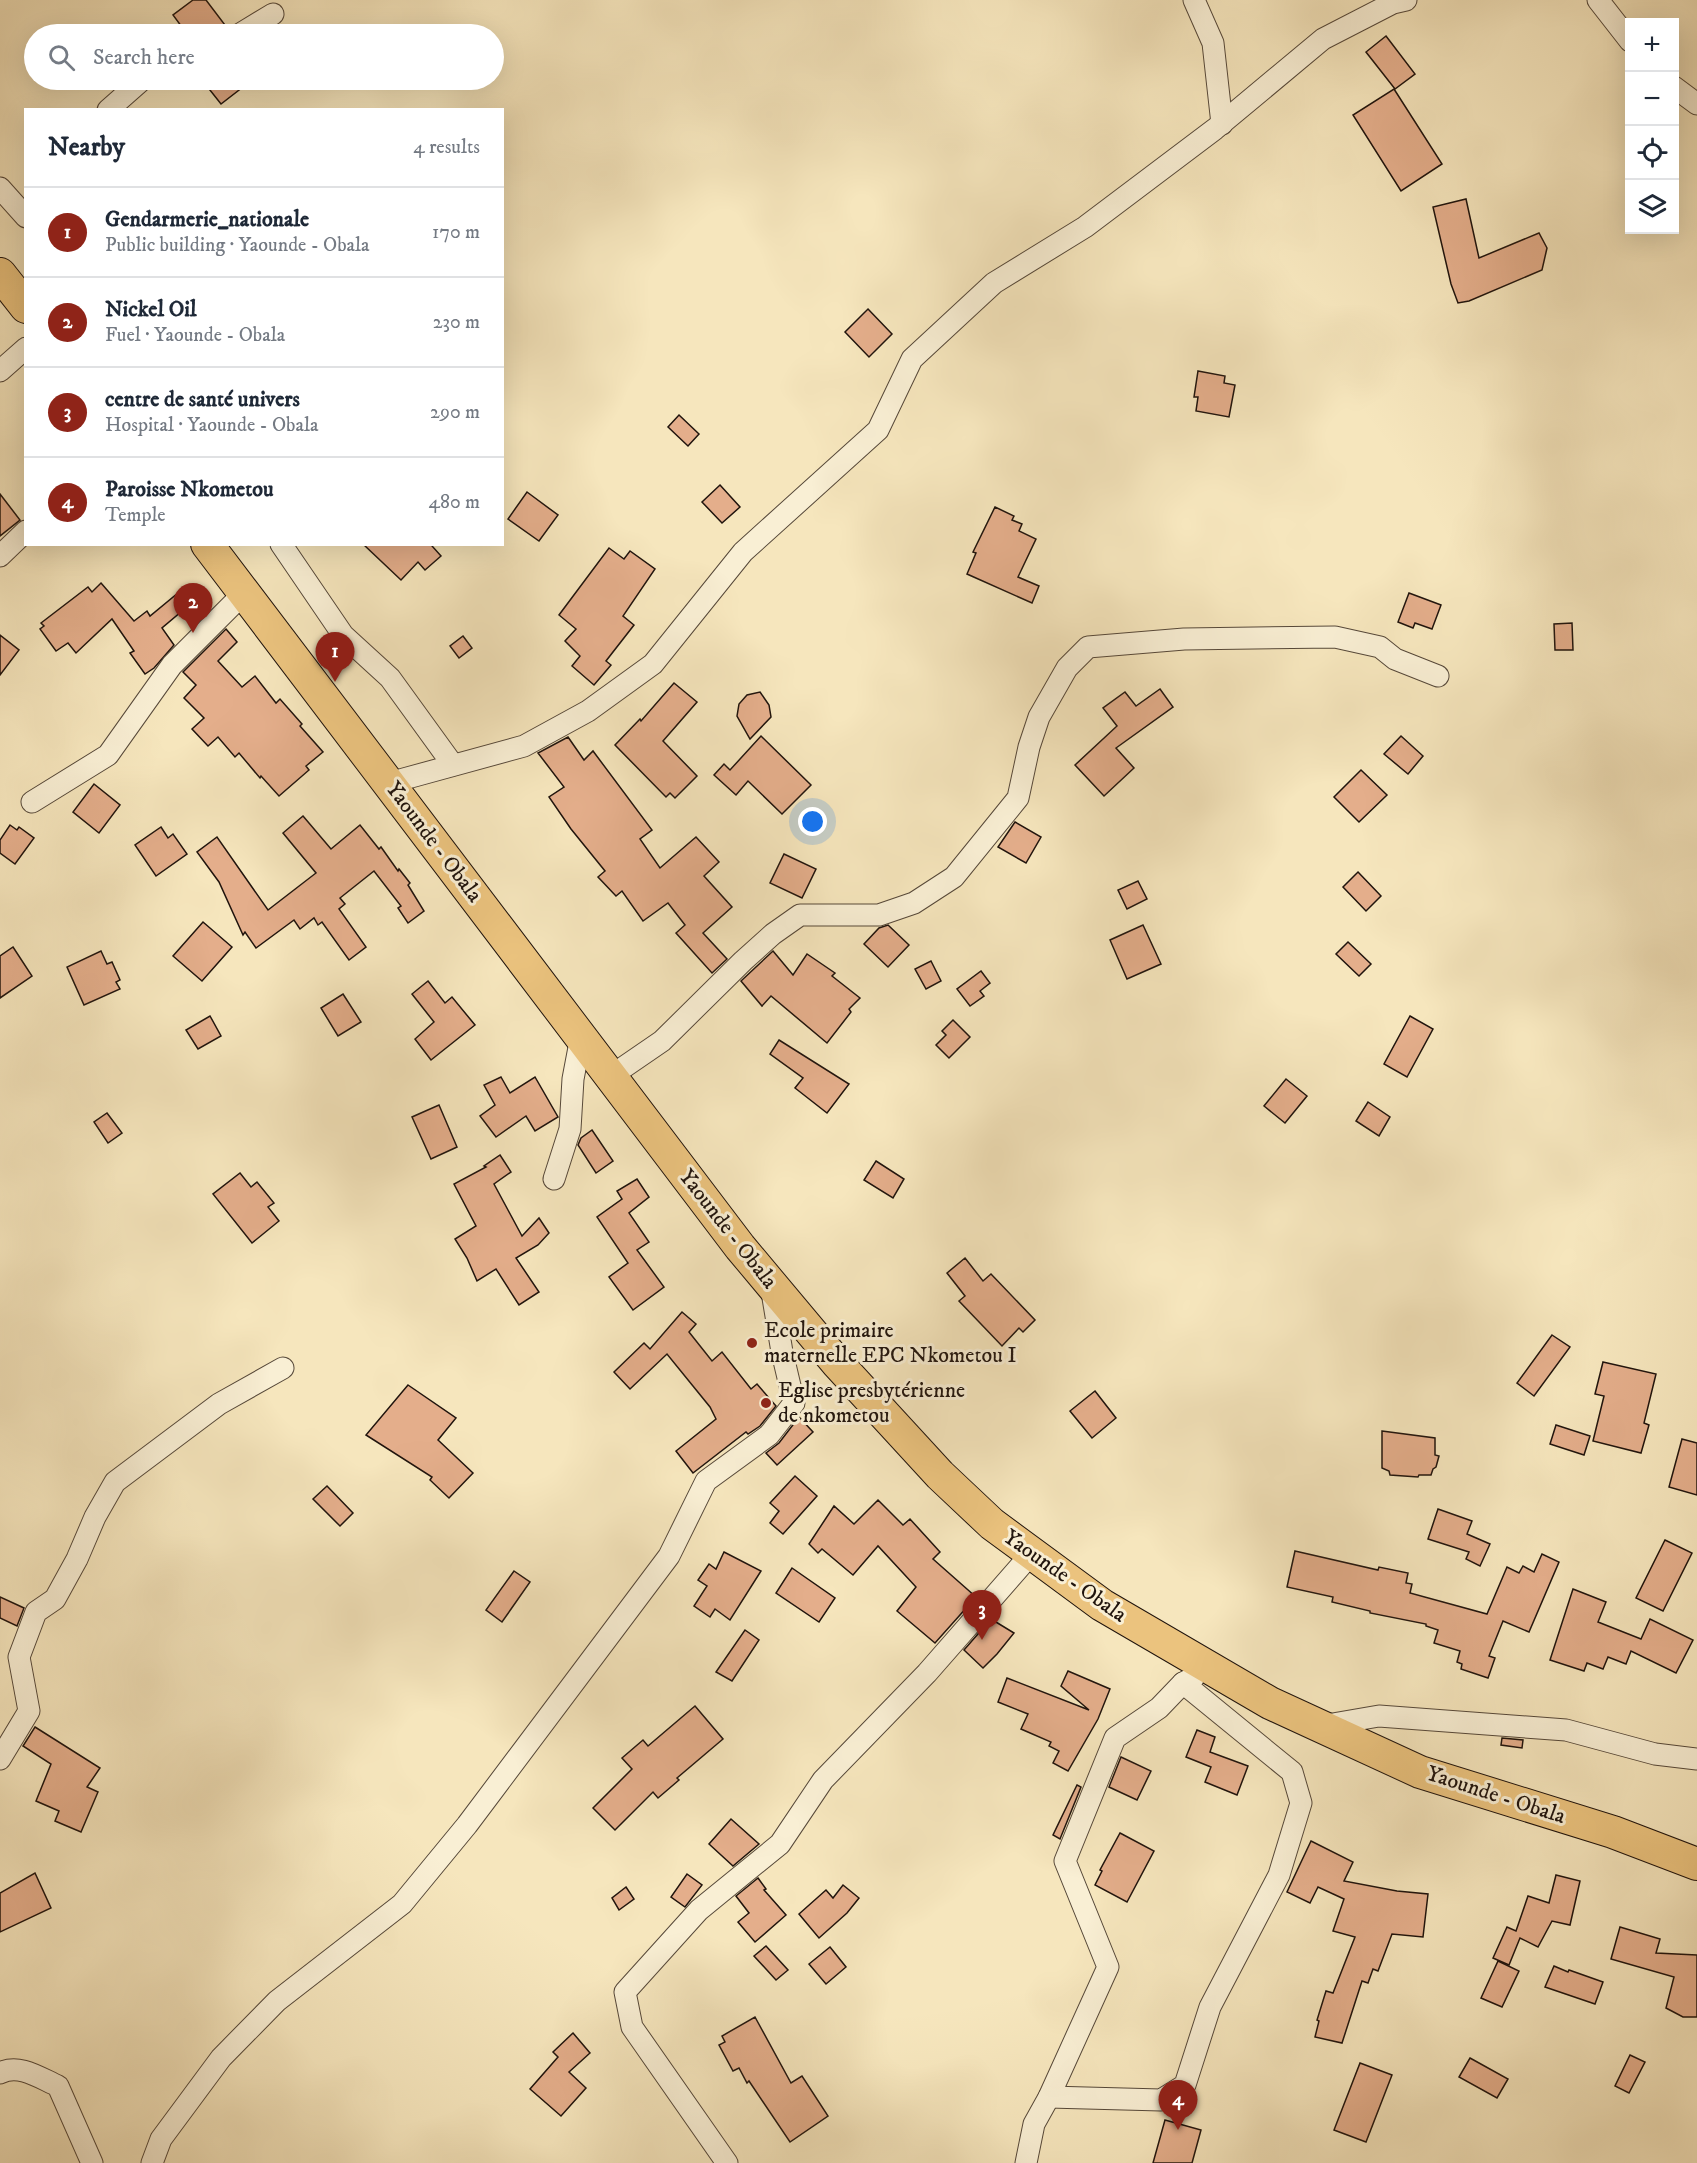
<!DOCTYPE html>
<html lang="en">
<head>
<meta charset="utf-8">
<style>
	:root { --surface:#fff; --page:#f2f2f3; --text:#1f2937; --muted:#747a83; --line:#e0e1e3; --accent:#8f2418 }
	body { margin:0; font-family:"IM FELL DW Pica",serif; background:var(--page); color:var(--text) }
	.controls { position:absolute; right:18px; top:18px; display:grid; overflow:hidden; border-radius:0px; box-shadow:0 6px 24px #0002 }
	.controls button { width:54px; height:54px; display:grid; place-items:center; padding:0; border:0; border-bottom:2px solid var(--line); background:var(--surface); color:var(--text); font:30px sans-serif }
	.you { position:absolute; left:813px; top:822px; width:21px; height:21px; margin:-15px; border:4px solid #fff; border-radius:50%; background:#1a73e8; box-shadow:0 0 0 9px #1a73e833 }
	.badge { display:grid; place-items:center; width:39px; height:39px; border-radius:50%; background:var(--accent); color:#fff; font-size:20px; font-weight:700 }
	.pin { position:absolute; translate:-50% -50px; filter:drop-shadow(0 2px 3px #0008) }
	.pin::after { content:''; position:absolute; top:32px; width:21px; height:18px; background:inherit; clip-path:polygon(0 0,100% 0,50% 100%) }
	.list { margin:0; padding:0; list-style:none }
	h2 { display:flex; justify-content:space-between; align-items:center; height:78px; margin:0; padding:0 24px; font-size:26px }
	h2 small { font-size:20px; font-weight:400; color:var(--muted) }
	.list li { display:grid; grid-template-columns:39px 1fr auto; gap:18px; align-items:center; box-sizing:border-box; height:90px; padding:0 24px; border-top:2px solid var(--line) }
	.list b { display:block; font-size:22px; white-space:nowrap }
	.list p { margin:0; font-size:20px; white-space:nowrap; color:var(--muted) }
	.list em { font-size:20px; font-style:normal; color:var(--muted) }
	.icon { flex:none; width:33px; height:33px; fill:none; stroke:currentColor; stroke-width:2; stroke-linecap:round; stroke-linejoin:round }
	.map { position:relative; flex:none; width:1697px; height:2163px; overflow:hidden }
	.search { position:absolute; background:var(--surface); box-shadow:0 6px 24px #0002; left:24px; top:24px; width:480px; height:66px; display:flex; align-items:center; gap:15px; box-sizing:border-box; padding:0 21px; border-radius:33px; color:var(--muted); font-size:22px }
	.panel { position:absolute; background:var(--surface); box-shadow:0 6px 24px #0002; left:24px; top:108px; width:480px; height:438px; border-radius:0px }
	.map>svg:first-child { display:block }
	.building { fill:#e4ae8b; stroke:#20140d; stroke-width:1.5 }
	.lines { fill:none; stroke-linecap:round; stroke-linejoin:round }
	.minor-casing { stroke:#564839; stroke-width:23 }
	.highway-casing { stroke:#20140d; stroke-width:34 }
	.minor { stroke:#f9efd4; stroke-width:21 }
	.highway { stroke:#ebc37e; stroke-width:32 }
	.poi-dot { fill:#8f2418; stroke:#f9efd4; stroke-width:2 }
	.labels { text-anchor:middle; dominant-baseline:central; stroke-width:6; stroke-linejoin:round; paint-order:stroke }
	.street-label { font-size:22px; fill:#20140d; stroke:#f9efd4 }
	.poi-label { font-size:22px; fill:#20140d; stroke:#f9efd4; text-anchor:start }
</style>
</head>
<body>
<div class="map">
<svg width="1697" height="2163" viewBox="0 0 1697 2163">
	<rect width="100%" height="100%" fill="#f6e6bd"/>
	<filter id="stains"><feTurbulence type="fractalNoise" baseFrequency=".00333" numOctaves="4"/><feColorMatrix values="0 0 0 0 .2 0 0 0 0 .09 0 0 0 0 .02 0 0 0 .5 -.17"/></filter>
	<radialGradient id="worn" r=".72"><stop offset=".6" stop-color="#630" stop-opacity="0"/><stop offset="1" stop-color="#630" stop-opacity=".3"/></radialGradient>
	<!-- building -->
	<g class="building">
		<path d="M193,0H206L225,25L213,34H187L173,15Z"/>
		<path d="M1386,36L1415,74L1395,89L1366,52Z"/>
		<path d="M202,80H252L221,104Z"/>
		<path d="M1394,89L1442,164L1401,191L1353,115Z"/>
		<path d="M1466,199L1479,258L1539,233L1547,248L1542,270L1469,301L1458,303L1451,284L1433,207Z"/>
		<path d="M868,309L892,334L869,357L845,332Z"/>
		<path d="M1198,371L1225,376L1224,383L1235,385L1229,417L1196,411L1198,397H1194Z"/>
		<path d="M679,415L699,434L688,446L668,427Z"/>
		<path d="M720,485L740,507L722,523L702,502Z"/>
		<path d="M527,492L558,515L539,541L508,519Z"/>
		<path d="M0,494L20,520L0,536Z"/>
		<path d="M995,507L1014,516L1012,520L1022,524L1019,531L1036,539L1018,577L1039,586L1032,603L967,574L976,553L973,552Z"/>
		<path d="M363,544H433L432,546L441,556L425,570L418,562L401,580Z"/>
		<path d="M609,548L624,559L630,551L655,569L623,616L634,625L606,661L611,665L594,685L572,666L580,656L565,641L576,629L559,615Z"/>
		<path d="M101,583L134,621L147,611L150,616L184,588L194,601L162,628L174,645L154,668L145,674L130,653L134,651L112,619L76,653L68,643L56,651L40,629L44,626L41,623L88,587L92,592Z"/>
		<path d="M1409,593L1441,605L1432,629L1415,623L1413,628L1398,622Z"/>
		<path d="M1572,623L1573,650H1555L1554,624Z"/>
		<path d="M226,629L237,642L218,661L242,687L255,676L276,703L280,699L302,724L300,726L323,752L306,766L309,770L279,796L261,776L260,778L239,753L235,757L218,737L208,746L192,729L204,718L184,698L196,685L183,672Z"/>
		<path d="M0,635L19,650L0,675Z"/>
		<path d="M463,636L472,648L459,658L450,646Z"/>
		<path d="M674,683L697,702L663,741L697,776L675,798L670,793L666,797L615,745L640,719L641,721Z"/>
		<path d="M1160,689L1173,707L1116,748L1134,768L1104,796L1075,765L1117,726L1103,708L1125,692L1136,706Z"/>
		<path d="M760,692L769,705L771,717L750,739L737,716L739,704L747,695Z"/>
		<path d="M761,736L811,785L782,814L748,781L736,795L714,775L724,764L730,770Z"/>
		<path d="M1401,736L1423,756L1408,774L1384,754Z"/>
		<path d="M568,737L584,760L593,751L652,830L640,839L660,868L696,837L719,862L704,876L732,907L703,933L727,959L712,973L676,933L685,925L668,903L643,921L622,891L616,896L598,877L605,871L571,829L549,797L564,787L538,753Z"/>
		<path d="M1361,770L1387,795L1359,822L1334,797Z"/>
		<path d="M94,784L120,805L99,833L73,812Z"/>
		<path d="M303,816L331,849L360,825L379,849L381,847L398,871L399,869L410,883L408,885L424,911L408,923L398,908L401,906L374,871L340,898L345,904L339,909L366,947L349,960L322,922L318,925L314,918L300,929L294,920L256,948L245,932L243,935L219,882L197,852L217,837L268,910L316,873L283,833Z"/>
		<path d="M1015,822L1041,837L1026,863L998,847Z"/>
		<path d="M10,825L17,830L19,827L34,838L15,864L0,853V840Z"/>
		<path d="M161,827L168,838L173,834L187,854L156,876L135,845Z"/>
		<path d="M784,854L816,869L802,898L770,883Z"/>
		<path d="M1358,872L1381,896L1366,911L1343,887Z"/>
		<path d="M1138,881L1147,899L1127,909L1118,890Z"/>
		<path d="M203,922L232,947L202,981L173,956Z"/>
		<path d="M888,925L909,945L888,967L864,944L879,928Z"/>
		<path d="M1143,925L1161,964L1127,979L1110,940Z"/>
		<path d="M1348,942L1371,964L1359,976L1336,954Z"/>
		<path d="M13,947L32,976L0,998V956Z"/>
		<path d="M101,951L107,964L112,962L120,980L116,982L120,989L84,1005L67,967Z"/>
		<path d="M773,951L793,975L807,954L835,973L832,976L860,998L849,1009L851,1012L827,1043L771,996L762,1006L741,981Z"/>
		<path d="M931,961L941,981L926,989L915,969Z"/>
		<path d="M981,971L990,983L980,991L984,996L970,1006L957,989Z"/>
		<path d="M428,981L445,1003L452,997L475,1025L431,1060L415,1039L434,1022L412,994Z"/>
		<path d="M343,994L361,1022L338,1036L321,1008Z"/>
		<path d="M210,1016L221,1036L198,1049L186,1030Z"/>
		<path d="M1410,1016L1433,1029L1407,1077L1384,1064Z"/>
		<path d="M953,1020L970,1037L949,1058L936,1045L946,1035L942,1031Z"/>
		<path d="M779,1040L849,1084L827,1113L795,1088L803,1078L770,1054Z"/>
		<path d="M501,1077L510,1093L535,1077L558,1117L535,1131L526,1116L496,1137L480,1116L495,1105L484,1085Z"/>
		<path d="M1286,1079L1307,1096L1285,1123L1264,1106Z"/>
		<path d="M1368,1102L1390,1117L1379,1136L1356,1121Z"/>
		<path d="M439,1105L457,1147L431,1159L412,1117Z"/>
		<path d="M107,1113L122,1133L108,1143L94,1122Z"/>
		<path d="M592,1130L613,1161L596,1173L578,1145L581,1138Z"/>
		<path d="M500,1155L511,1172L494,1184L522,1236L539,1218L549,1233L538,1245L516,1258L539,1292L519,1305L496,1269L477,1281L467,1258L455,1239L476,1226L454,1184L486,1167L484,1166Z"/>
		<path d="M876,1161L904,1179L893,1198L864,1180Z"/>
		<path d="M240,1173L251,1187L257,1182L274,1203L268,1207L279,1221L252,1243L213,1194Z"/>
		<path d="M637,1179L649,1197L629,1213L649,1242L637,1250L664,1287L633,1310L609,1277L628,1263L597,1217L622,1199L617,1191Z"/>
		<path d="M965,1258L983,1281L991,1274L1035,1320L1023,1332L1019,1328L1002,1346L959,1301L965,1296L947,1273Z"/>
		<path d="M682,1312L696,1324L689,1332L712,1361L722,1352L751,1389L757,1384L776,1406L760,1426L748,1434L746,1432L693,1473L676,1451L716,1419L710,1407L667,1354L630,1389L614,1372L644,1343L650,1349Z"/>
		<path d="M1552,1335L1570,1347L1534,1396L1517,1383Z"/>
		<path d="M1603,1362L1656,1374L1644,1423L1649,1425L1641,1453L1593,1441L1604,1396L1595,1394Z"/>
		<path d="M408,1385L456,1418L438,1440L473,1473L449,1498L430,1480L432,1477L366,1435Z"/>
		<path d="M1095,1391L1116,1418L1092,1438L1070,1411Z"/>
		<path d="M799,1417L813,1432L777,1465L766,1453L779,1443Z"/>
		<path d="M1556,1425L1590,1436L1584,1455L1550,1444Z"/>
		<path d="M1382,1431L1435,1438V1455L1439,1456L1436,1467L1433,1469L1431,1475H1419L1418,1477L1390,1475L1389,1471L1382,1468Z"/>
		<path d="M1682,1439L1697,1443V1495L1669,1487Z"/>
		<path d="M795,1476L817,1496L783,1534L770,1523L779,1511L770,1503Z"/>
		<path d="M327,1486L353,1513L340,1526L313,1499Z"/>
		<path d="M878,1500L903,1525L910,1519L940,1552L933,1559L976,1597L935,1643L897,1611L916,1587L878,1546L853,1575L822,1549L818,1553L809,1544L834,1506L854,1524Z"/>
		<path d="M1438,1509L1472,1521L1467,1534L1490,1544L1480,1566L1466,1559L1469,1552L1428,1539Z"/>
		<path d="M1665,1540L1692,1553L1663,1611L1636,1598Z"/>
		<path d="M1295,1551L1378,1570L1379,1567L1408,1573L1406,1583L1412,1584L1410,1593L1487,1614L1507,1567L1519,1573L1523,1566L1534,1572L1542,1554L1559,1562L1529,1632L1503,1621L1489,1656L1495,1658L1488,1678L1461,1669L1462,1664L1457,1662L1460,1651L1434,1643L1438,1630L1426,1626V1624L1370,1613V1611L1332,1602L1333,1597L1287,1587Z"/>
		<path d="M724,1552L761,1571L730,1620L715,1609L710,1617L694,1606L707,1586L698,1580L709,1564L716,1569Z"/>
		<path d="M792,1568L835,1598L819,1622L776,1593Z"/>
		<path d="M514,1571L530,1582L502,1622L486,1610Z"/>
		<path d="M1573,1589L1606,1602L1598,1622L1641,1639L1650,1619L1693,1640L1676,1673L1631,1651L1626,1664L1608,1657L1603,1669L1587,1663L1584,1671L1550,1660Z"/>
		<path d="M0,1597L24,1608L17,1626L0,1618Z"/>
		<path d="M991,1619L1014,1633L997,1654L983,1668L964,1650Z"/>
		<path d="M745,1630L759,1640L732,1681L716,1672Z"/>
		<path d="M1068,1671L1110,1689L1098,1719L1068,1771L1053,1763L1059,1751L1049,1746L1051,1742L1021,1729L1028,1714L998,1702L1007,1678L1089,1710L1061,1686Z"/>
		<path d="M695,1706L723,1739L677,1778L679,1780L658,1798L653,1792L615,1830L593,1808L632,1769L622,1758L643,1740L648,1746Z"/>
		<path d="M35,1727L100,1768L87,1787L98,1792L81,1832L55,1821L59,1811L36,1801L51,1764L23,1746Z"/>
		<path d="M1197,1730L1215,1737L1210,1752L1248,1766L1237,1795L1205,1782L1211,1767L1186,1757Z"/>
		<path d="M1502,1738L1523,1740L1522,1748L1501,1745Z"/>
		<path d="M1121,1757L1151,1771L1137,1800L1109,1787Z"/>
		<path d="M1077,1785L1081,1787L1060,1839L1053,1835Z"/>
		<path d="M731,1819L759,1844L733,1866L709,1844Z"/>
		<path d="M1120,1833L1154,1851L1127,1902L1095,1885L1102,1871L1100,1870Z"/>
		<path d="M1311,1841L1353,1862L1344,1881L1397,1891L1428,1894L1423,1937L1392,1934L1378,1971L1373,1969L1368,1983L1362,1981L1342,2043L1315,2037L1319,2021L1317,2020L1326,1991L1333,1993L1355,1937L1333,1931L1344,1899L1318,1887L1310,1903L1287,1892Z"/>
		<path d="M35,1873L51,1908L0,1932V1893Z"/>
		<path d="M687,1874L702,1885L685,1907L671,1897Z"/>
		<path d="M1556,1875L1580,1881L1570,1925L1552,1921L1538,1947L1520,1938L1509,1965L1493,1958L1507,1927L1516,1931L1528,1896L1549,1903Z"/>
		<path d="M758,1878L766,1889L764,1890L786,1915L755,1942L738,1922L749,1913L736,1896Z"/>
		<path d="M843,1885L859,1898L847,1913L819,1938L799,1914L826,1890L833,1898Z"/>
		<path d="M626,1887L634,1899L619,1910L612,1898Z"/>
		<path d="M1620,1927L1660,1939L1656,1953L1697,1955V2017H1683L1666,2008L1674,1977L1611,1959Z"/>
		<path d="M766,1946L788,1970L776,1980L754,1956Z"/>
		<path d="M830,1947L846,1967L826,1984L809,1964Z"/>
		<path d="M1498,1961L1519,1971L1502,2007L1481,1998Z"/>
		<path d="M1554,1966L1568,1972L1569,1970L1603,1982L1595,2004L1545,1987Z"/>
		<path d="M755,2017L791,2083L802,2076L828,2116L790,2142L749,2081L747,2083L739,2068L733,2071L719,2045L725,2042L722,2036Z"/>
		<path d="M573,2033L590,2053L569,2072L586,2088L561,2116L530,2089L558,2057L553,2052Z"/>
		<path d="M1630,2055L1645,2062L1629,2093L1615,2086Z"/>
		<path d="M1470,2058L1508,2079L1497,2098L1459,2077Z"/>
		<path d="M1360,2063L1392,2075L1366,2142L1334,2130Z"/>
		<path d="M1165,2120L1201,2130L1192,2163H1153Z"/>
	</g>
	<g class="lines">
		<defs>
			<g id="minor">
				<path d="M1194,0L1213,43L1222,124"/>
				<path d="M1598,0L1630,41"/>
				<path d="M240,34L273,14"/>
				<path d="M1674,87L1697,104"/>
				<path d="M108,110L142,80"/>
				<path d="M0,188L26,217"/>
				<path d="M0,371L26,348"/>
				<path d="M281,544L343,635L390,678L453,765"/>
				<path d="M0,556L26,531"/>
				<path d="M389,783L524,746L588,711L653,664L743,552L878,430L912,359L994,283L1085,227L1215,129L1323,39L1393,3L1406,0"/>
				<path d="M32,802L108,755L172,665L244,593"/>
				<path d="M611,1076L662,1041L743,961L773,934L800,915H879L914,903L954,877L1018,798L1029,747L1039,717L1067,668L1088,647L1184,639L1335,637L1380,647L1395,659L1438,676"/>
				<path d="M554,1179L570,1129L573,1079L581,1037"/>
				<path d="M1321,1726L1379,1716L1566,1730L1655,1754L1697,1759"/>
				<path d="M0,1759L29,1711L19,1657L36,1612L55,1599L77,1559L95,1517L115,1482L219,1404L283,1368"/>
				<path d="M0,2073C19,2063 40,2078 58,2086L92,2163"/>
				<path d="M1049,2097L1161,2100L1185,2085L1210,2007L1279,1875L1301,1803L1292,1772L1183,1683"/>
				<path d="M152,2163L161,2139L221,2058L277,2001L402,1904L467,1825L669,1556L706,1481L769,1435L794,1403L782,1352L771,1286"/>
				<path d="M727,2163L632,2027L625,1992L699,1910L780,1844L823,1780L927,1673L1032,1553"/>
				<path d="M1026,2163L1034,2124L1049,2097L1108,1967L1065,1861L1115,1738L1159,1708L1183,1683L1194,1677"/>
			</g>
			<g id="highway">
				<path d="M0,274L26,307"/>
				<path d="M207,544L740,1247L838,1364L940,1475L992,1524L1102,1605L1270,1703L1420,1772L1613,1832L1697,1864"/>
			</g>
		</defs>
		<!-- minor casing -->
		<use href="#minor" class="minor-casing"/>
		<!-- highway casing -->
		<use href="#highway" class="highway-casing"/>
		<!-- minor -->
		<use href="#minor" class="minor"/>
		<!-- highway -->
		<use href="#highway" class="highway"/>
	</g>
	<!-- markers -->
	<g class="poi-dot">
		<circle cx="752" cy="1343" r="6"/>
		<circle cx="766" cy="1403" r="6"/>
	</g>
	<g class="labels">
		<!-- street labels -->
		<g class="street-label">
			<text transform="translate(434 842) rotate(53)">Yaounde - Obala</text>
			<text transform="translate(728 1229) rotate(52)">Yaounde - Obala</text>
			<text transform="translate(1065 1576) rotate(35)">Yaounde - Obala</text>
			<text transform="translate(1496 1795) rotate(18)">Yaounde - Obala</text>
		</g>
		<!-- poi labels -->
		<g class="poi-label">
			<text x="764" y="1330">Ecole primaire<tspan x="764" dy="25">maternelle EPC Nkometou I</tspan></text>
			<text x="778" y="1390">Eglise presbytérienne<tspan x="778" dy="25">de nkometou</tspan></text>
		</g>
	</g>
	<rect width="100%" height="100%" filter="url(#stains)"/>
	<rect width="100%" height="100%" fill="url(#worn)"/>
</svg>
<div class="controls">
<button>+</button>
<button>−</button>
<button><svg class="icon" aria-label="locate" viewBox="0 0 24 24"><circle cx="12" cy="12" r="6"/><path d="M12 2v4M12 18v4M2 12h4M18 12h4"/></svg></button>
<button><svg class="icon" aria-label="layers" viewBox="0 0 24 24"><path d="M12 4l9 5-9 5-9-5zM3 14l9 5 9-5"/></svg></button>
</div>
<div class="you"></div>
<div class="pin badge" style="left:335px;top:682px">1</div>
<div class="pin badge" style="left:193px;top:633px">2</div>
<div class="pin badge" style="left:982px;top:1640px">3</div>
<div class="pin badge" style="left:1178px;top:2130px">4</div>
<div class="search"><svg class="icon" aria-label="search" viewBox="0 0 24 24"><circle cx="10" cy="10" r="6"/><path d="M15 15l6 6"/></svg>Search here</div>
<section class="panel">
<h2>Nearby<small>4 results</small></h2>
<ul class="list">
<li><span class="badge">1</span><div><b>Gendarmerie_nationale</b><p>Public building · Yaounde - Obala</p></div><em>170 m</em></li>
<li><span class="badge">2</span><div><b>Nickel Oil</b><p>Fuel · Yaounde - Obala</p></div><em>230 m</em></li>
<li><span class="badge">3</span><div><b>centre de santé univers</b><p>Hospital · Yaounde - Obala</p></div><em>290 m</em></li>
<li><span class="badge">4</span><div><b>Paroisse Nkometou</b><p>Temple</p></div><em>480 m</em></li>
</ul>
</section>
</div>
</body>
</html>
